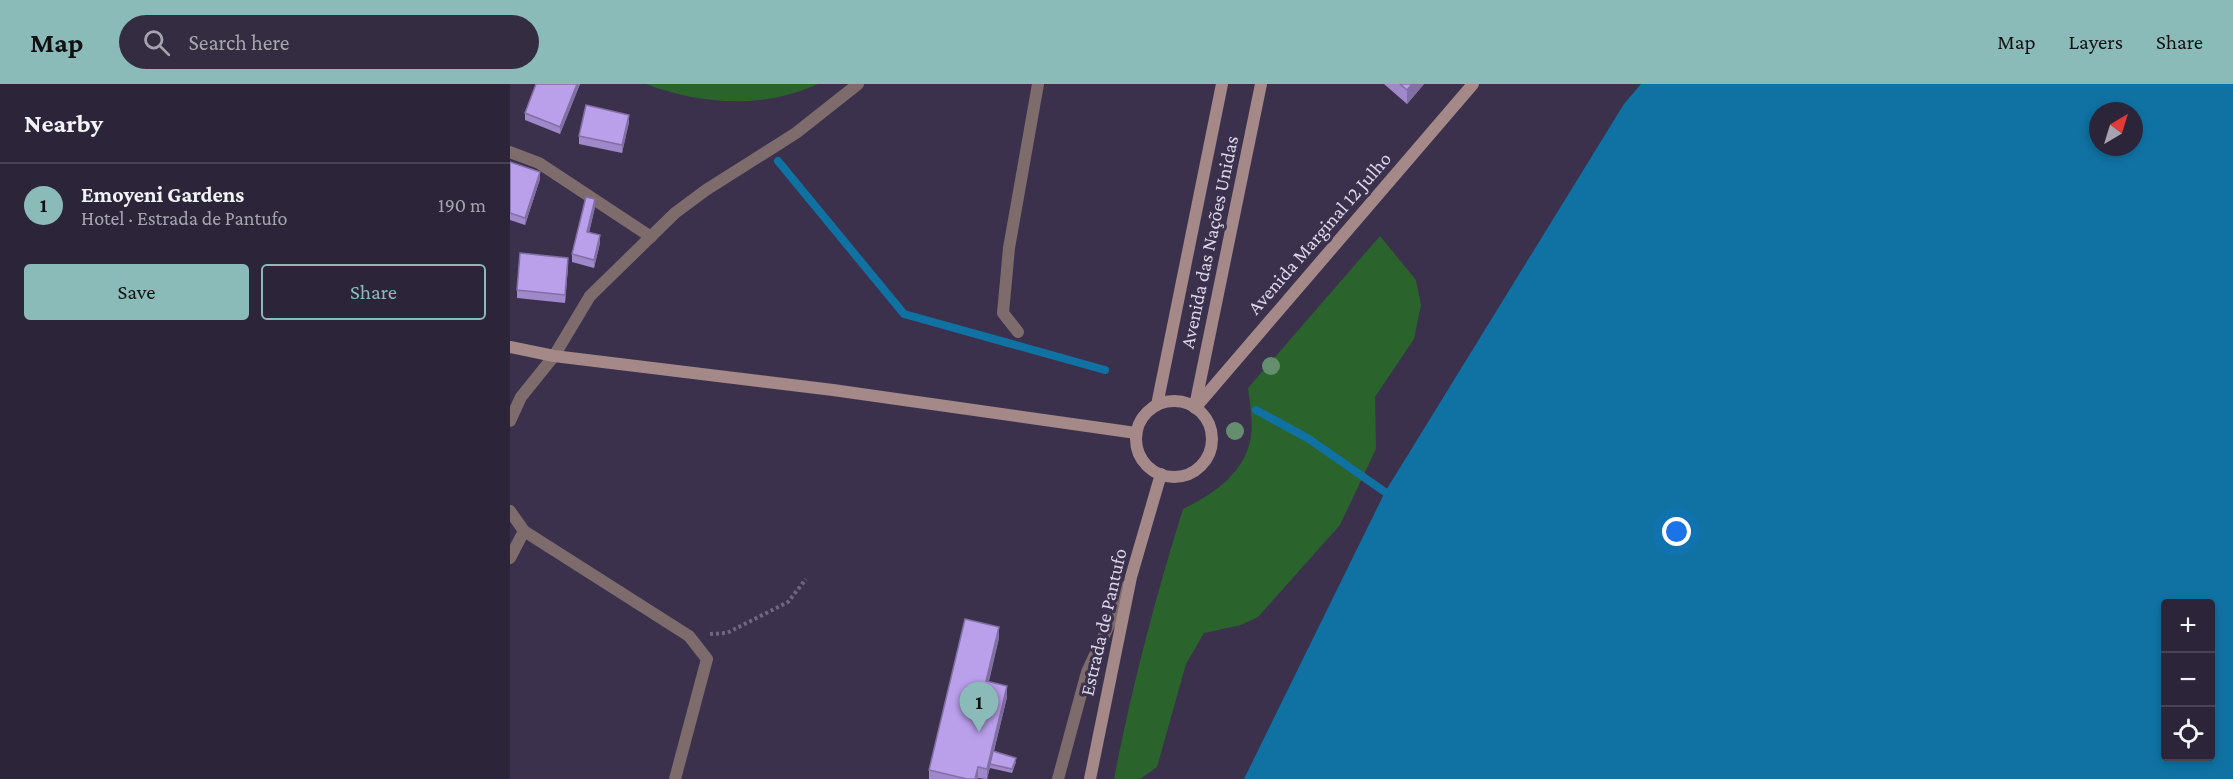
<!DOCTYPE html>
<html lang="en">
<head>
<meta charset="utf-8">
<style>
	:root { --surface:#2c253a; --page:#342d42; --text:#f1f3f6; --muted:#a6a5af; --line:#484254; --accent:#8bbbb9 }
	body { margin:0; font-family:"Crimson Pro",serif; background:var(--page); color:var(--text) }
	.controls { position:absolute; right:18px; bottom:18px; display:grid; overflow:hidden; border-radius:6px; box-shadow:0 3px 9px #0003 }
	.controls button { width:54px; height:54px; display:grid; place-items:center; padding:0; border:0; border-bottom:2px solid var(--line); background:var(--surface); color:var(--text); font:30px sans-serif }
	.compass { position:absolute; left:1579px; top:18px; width:54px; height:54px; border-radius:50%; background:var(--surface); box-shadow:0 3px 9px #0003; rotate:38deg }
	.you { position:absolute; left:1167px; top:448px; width:21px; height:21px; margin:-15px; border:4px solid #fff; border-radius:50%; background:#1a73e8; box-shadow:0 0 0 9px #1a73e833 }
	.badge { display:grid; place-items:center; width:39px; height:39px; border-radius:50%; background:var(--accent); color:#111; font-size:20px; font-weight:700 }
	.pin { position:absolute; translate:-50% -50px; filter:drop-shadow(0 2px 3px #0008) }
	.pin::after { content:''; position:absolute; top:32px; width:21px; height:18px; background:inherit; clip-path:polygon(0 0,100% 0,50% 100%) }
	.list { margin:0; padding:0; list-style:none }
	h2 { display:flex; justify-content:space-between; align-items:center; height:78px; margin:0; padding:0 24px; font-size:26px }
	h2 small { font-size:20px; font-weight:400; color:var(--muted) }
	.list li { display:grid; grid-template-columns:39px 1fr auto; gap:18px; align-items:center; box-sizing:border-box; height:84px; padding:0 24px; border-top:2px solid var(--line) }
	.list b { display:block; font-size:22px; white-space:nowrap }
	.list p { margin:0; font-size:20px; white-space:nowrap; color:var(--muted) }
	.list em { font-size:20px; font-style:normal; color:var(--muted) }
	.actions { display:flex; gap:12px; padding:18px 24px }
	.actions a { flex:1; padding:14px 0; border:2px solid var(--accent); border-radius:6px; text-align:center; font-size:21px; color:var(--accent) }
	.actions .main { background:var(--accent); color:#111 }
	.icon { flex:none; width:33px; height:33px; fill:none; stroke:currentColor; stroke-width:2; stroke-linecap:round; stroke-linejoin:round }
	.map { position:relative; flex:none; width:1723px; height:695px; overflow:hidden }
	header { display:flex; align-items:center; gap:36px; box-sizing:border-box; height:84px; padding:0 30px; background:var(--accent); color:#111 }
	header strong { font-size:28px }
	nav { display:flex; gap:33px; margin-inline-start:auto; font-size:21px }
	.search { width:420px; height:54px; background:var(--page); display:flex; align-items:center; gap:15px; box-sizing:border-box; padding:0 21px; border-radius:33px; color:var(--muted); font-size:22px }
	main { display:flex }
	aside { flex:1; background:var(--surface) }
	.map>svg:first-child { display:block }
	.green { fill:#2a632c }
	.water { fill:#1072a3; fill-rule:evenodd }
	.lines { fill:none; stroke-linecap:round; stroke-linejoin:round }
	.stream { stroke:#1072a3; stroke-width:8 }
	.path { stroke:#6f667f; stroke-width:4; stroke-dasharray:3 3; stroke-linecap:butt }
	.lane { stroke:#7d6c6b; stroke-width:12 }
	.street { stroke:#7d6c6b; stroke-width:12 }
	.secondary { stroke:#a48988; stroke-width:12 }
	.tree { fill:#648e6d }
	.wall { fill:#a089ca }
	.shaded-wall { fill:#826fa4 }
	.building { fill:#ba9feb; stroke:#826fa4; stroke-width:1.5 }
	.labels { text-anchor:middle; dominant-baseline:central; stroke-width:6; stroke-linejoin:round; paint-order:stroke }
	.street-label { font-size:20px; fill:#dbd6e7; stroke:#3b314d }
</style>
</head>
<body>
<header>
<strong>Map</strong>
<div class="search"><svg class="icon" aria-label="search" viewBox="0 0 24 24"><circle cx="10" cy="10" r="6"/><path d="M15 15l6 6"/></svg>Search here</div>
<nav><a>Map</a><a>Layers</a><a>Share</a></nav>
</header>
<main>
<aside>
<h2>Nearby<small></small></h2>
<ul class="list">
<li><span class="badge">1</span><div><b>Emoyeni Gardens</b><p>Hotel · Estrada de Pantufo</p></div><em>190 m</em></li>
</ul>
<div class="actions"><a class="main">Save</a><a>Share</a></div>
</aside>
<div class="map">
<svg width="1723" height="695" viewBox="0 0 1723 695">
	<rect width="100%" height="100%" fill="#3b314d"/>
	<!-- green -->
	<g class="green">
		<path d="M136,0H308C253,25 192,21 136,0Z"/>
		<path d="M870,152L906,196L911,221L904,255L865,313L866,365L830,441L748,533L731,541L694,549L676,580L647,683L630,695H604C622,602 645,515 673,425C704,410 736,388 741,352C743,336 740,320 738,304Z"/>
	</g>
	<!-- water -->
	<path class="water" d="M1131,0H1723V695H734L875,408L1114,20ZM1588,27H1624V63H1588ZM1656,520H1700V672H1656Z"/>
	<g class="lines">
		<!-- stream -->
		<g class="stream">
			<path d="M268,77L394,230L595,286"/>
			<path d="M746,326L799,355L875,408"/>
		</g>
		<!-- path -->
		<path class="path" d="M200,550L217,549L278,518L296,495"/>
		<!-- lane -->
		<path class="lane" d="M508,248L493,229L499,164L528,0"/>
		<!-- street -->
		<g class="street">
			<path d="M0,68L29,79L141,153"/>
			<path d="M0,337L11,313L44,272L80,212L165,129L196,106L286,49L348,0"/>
			<path d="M0,427L14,447L179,552L197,575L165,695"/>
			<path d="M0,474L14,447"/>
			<path d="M548,695L577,588L617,502"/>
		</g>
		<!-- secondary -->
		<g class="secondary">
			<path d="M0,263L44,272L323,306L626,349"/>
			<circle cx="664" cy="355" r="38"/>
			<path d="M647,321L712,0"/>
			<path d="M685,322L751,0"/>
			<path d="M685,324L963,0"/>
			<path d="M580,695L621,493L651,390"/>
		</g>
	</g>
	<!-- trees -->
	<g class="tree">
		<circle cx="761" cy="282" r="9"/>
		<circle cx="725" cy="347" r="9"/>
	</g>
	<!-- wall -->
	<g class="wall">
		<path d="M70,0L50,50L15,36V29Z"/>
		<path d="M874,0H914L897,20Z"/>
		<path d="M119,38L112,69L69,60V52Z"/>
		<path d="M0,78L30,95L15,141L0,136Z"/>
		<path d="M85,123L79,149L90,159L84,184L62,178V170Z"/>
		<path d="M58,182L55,219L7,214V206Z"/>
		<path d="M489,554L479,597L497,613L484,667L506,678L502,689L480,684V683L477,695L468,694V695H419V686Z"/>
	</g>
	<!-- shaded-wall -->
	<g class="shaded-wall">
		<path d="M67,0H70L50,50V43Z"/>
		<path d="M902,0H914L897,20V6Z"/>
		<path d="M119,31V38L112,69V61Z"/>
		<path d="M30,88V95L15,141V134Z"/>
		<path d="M85,115V123L77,156V148Z"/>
		<path d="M90,151V159L84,184V176Z"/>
		<path d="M58,174V182L55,219V211Z"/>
		<path d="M489,543V554L476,608V597Z"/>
		<path d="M497,602V613L477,695V685Z"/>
		<path d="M468,683V695H465Z"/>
	</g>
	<!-- building -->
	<g class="building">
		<path d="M26,0H67L50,43L15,29Z"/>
		<path d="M890,0H902L897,6Z"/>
		<path d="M76,21L119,31L112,61L69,52Z"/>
		<path d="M0,78L30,88L15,134L0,129Z"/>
		<path d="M76,113L85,115L77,148L90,151L84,176L62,170Z"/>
		<path d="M10,169L58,174L55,211L7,206Z"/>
		<path d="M455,535L489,543L476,597L497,602L477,685L468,683L465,695H457L419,686Z"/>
		<path d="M483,667L506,674L502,685L480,680Z"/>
	</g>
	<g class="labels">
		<!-- street labels -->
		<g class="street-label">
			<text transform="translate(809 149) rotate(-49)">Avenida Marginal 12 Julho</text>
			<text transform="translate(699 158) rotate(-78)">Avenida das Nações Unidas</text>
			<text transform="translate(593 538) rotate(-77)">Estrada de Pantufo</text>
		</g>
	</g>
</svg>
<div class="controls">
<button>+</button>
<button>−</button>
<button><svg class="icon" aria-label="locate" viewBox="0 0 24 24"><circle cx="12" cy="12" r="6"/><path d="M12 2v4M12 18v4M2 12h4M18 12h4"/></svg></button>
</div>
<svg class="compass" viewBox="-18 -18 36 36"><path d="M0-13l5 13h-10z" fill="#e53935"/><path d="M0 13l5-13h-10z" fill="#a6a5af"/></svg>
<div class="you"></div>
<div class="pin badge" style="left:469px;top:648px">1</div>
</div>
</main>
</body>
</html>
